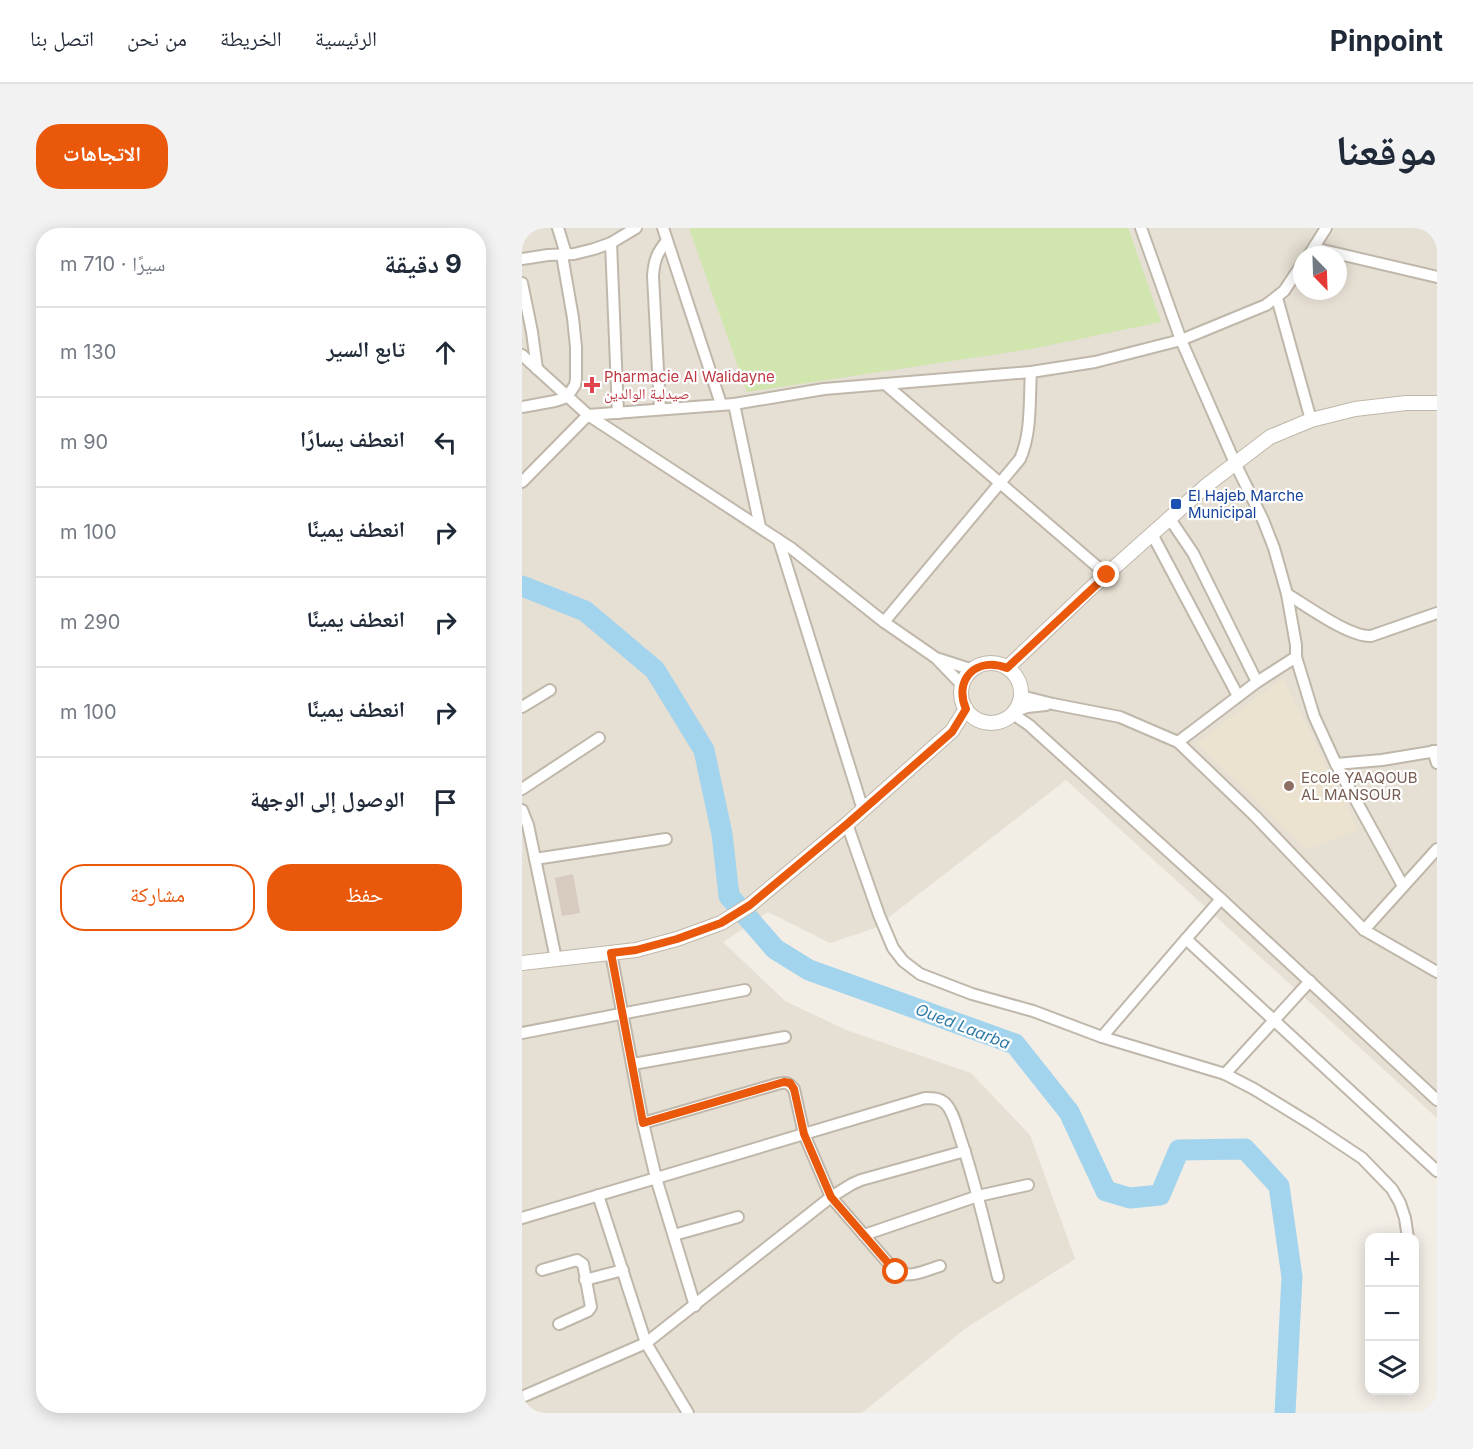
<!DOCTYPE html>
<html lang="ar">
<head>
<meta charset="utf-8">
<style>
	:root { --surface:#fff; --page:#f2f2f3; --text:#1f2937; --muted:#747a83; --line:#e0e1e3; --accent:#ea580c }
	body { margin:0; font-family:Inter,"Noto Naskh Arabic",sans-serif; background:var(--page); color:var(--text); direction:rtl }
	.controls { position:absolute; right:18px; bottom:18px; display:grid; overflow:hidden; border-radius:12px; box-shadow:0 3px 15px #0003 }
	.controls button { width:54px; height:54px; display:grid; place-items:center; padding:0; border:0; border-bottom:2px solid var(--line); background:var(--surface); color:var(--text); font:30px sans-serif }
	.compass { position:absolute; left:771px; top:18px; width:54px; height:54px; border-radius:50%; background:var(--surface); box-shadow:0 3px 15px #0003; rotate:157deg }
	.stop { position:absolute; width:18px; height:18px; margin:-14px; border:4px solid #ea580c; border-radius:50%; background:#fff }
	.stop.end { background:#ea580c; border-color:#fff; box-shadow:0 2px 6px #0008 }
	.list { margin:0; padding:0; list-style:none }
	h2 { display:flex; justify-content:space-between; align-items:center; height:78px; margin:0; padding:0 24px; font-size:26px }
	h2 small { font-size:20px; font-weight:400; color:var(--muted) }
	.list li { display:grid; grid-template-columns:39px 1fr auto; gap:18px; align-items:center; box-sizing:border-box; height:90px; padding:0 24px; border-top:2px solid var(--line) }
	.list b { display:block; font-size:22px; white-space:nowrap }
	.list em { font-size:20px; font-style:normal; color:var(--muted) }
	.actions { display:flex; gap:12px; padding:18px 24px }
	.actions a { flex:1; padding:14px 0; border:2px solid var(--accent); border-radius:24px; text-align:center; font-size:21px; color:var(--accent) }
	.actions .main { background:var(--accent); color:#fff }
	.icon { flex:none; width:33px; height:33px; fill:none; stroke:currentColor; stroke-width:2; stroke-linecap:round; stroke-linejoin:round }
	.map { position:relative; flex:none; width:915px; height:1185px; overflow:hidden; direction:ltr; border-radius:24px }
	header { display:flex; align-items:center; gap:36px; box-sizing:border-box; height:84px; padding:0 30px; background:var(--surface); border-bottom:2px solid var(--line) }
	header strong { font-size:28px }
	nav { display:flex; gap:33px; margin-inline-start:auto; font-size:21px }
	.intro { display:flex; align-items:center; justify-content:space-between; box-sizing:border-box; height:144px; padding:0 36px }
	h1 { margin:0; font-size:42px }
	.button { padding:15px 27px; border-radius:24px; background:var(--accent); color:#fff; font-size:21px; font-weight:700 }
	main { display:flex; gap:36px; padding:0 36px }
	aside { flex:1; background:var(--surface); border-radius:24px; box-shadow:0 3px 15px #0003 }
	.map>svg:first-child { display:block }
	.residential { fill:#e6dfd3; fill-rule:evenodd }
	.education { fill:#ebe2cf }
	.green { fill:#d0e6ae }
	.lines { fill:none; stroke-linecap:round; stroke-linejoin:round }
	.river { stroke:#a2d4ee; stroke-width:21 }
	.building { fill:#d6cbbe }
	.minor-casing { stroke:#c0b7ab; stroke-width:14 }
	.tertiary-casing { stroke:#c0b7ab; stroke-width:16 }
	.minor { stroke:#fff; stroke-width:10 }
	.tertiary { stroke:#fff; stroke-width:14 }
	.route { stroke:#ea580c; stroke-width:8 }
	.health-dot { fill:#e0444e; stroke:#fff; stroke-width:2 }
	.transit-dot { fill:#1a4fb4; stroke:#fff; stroke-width:2 }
	.education-dot { fill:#8d6e63; stroke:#fff; stroke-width:2 }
	.labels { text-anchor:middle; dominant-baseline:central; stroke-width:4.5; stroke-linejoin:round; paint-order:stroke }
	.health-label { font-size:15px; fill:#be3a42; stroke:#fff; text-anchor:start }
	.transit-label { font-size:15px; fill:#164399; stroke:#fff; text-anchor:start }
	.education-label { font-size:15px; fill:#785e54; stroke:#fff; text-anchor:start }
	.water-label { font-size:16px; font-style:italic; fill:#2f7aa5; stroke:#fff }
</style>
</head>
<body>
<header>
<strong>Pinpoint</strong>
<nav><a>الرئيسية</a><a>الخريطة</a><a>من نحن</a><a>اتصل بنا</a></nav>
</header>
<div class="intro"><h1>موقعنا</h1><a class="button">الاتجاهات</a></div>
<main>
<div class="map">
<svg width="915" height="1185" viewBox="0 0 915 1185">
	<rect width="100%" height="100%" fill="#f2ede5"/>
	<!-- residential -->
	<path class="residential" d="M0,0H915V890L544,552L353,700L308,715L246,684L201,714L263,773L324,802L449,845L508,907L553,1031L444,1100L340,1185H0ZM780,27H816V63H780Z"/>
	<!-- education -->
	<path class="education" d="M761,450L836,601L785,622L674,515Z"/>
	<!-- green -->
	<path class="green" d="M167,0H606L639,94L509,121L225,164Z"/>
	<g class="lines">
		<!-- river -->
		<path class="river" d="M0,358L63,383L133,442L182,522L200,606L207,668L253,721L287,742L493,816L547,884L584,963L608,970L638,967L657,922L723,921L757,958L770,1049L763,1185"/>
	</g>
	<!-- building -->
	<path class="building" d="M51,646L58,685L40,688L33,650Z"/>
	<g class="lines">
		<defs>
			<g id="minor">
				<path d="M36,0L44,26"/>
				<path d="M141,0L199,176"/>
				<path d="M619,0L659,112L713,235L741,292L752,320L765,366L774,417V429L735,454L656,514"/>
				<path d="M89,15L96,185"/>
				<path d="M792,20L915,49"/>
				<path d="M787,27L804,0"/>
				<path d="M0,31L26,27L52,26L72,21L89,15L114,0"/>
				<path d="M0,55L10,104L15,141"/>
				<path d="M755,70L789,192"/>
				<path d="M0,127L66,187L269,320L362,394L414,430L441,458"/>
				<path d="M363,156L585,347"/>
				<path d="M212,176L238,299"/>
				<path d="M0,179L33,173L45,169L53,157L54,151V119L51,90L40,27"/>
				<path d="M138,181L131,48C132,33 135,24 145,13"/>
				<path d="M0,254L66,187L212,176L302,161L509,144L573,134L659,112L744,77L762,63L780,36"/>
				<path d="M648,291L671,325L735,454"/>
				<path d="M630,306L716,468"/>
				<path d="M257,313L341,582"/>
				<path d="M765,366C785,378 827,409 849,408L915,385"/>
				<path d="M362,394L498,231C510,204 507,172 509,144"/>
				<path d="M774,429L792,488L814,536L881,658"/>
				<path d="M417,431L451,442"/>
				<path d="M499,468L531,476L598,489L656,514L733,588L842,702L915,744"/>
				<path d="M0,479L28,462"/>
				<path d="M494,483L505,479L524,477"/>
				<path d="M491,486L507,497L699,671L915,872"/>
				<path d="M911,523L915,535"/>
				<path d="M814,536L860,532L915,523"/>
				<path d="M0,561L77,510"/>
				<path d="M0,582L6,597L34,731"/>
				<path d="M325,596L357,687L371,720L381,733L398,746L450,766L511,783L580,809L703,846L732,861L789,896L840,930L870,961L878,975L883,990L886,1010"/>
				<path d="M13,631L144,611"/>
				<path d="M842,702L915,621"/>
				<path d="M664,711L915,943"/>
				<path d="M89,725L121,895L134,950L173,1078"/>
				<path d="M0,805L223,762"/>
				<path d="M580,809L664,711L699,671"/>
				<path d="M111,836L263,809"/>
				<path d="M703,846L788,753"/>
				<path d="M121,895L255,856C263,854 266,854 272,861L282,906L309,969L374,1044C388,1051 404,1042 418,1038"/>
				<path d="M76,967L124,1115L166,1185"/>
				<path d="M0,990L403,870C411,870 418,870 424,876C431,884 434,896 437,906C453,952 464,1001 476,1049"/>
				<path d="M152,1007L216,989"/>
				<path d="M342,1007L456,968L506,957"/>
				<path d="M20,1042L55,1032L61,1036L69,1079L66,1083L37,1096"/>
				<path d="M63,1052L101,1042"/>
				<path d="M0,1169L124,1115L309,969L330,956L339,952L443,923"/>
			</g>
			<g id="tertiary">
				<circle cx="469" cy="465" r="30"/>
				<path d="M485,440L567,362L685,257L748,209L789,192L833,181L884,175H915"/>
				<path d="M0,735L114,722L155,711L199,695L228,677L325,596L430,503L444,481"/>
			</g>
		</defs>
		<!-- minor casing -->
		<use href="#minor" class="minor-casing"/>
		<!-- tertiary casing -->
		<use href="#tertiary" class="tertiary-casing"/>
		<!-- minor -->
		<use href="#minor" class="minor"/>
		<!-- tertiary -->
		<use href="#tertiary" class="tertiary"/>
	</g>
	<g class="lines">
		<!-- route -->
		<path class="route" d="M374,1044L309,969L282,906L272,861L268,855L262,854L255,856L121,895L89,725L114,722L155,711L199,695L228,677L325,596L430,504L444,481C431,451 455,428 485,440L585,347"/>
	</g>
	<!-- markers -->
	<path class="health-dot" d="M67 148h6v6h6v6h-6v6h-6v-6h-6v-6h6z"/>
	<rect class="transit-dot" x="648" y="270" width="12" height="12" rx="3"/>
	<circle class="education-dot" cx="767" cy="558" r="6"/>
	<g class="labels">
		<!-- health labels -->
		<g class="health-label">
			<text x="82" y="148">Pharmacie Al Walidayne<tspan x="82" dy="17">صيدلية الوالدين</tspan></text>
		</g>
		<!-- transit labels -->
		<g class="transit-label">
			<text x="666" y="267">El Hajeb Marche<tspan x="666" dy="17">Municipal</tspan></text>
		</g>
		<!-- education labels -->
		<g class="education-label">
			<text x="779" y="549">Ecole YAAQOUB<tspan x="779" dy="17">AL MANSOUR</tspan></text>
		</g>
		<!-- water labels -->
		<g class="water-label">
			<text transform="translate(441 798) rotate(21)">Oued Laarba</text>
		</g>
	</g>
</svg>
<div class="controls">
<button>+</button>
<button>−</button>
<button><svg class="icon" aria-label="layers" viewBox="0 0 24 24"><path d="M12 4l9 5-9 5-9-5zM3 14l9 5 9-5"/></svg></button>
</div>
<svg class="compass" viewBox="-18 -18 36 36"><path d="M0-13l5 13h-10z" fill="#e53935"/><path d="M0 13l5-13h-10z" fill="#747a83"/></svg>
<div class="stop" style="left:374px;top:1044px"></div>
<div class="stop end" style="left:585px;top:347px"></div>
</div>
<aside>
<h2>9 دقيقة<small>سيرًا · 710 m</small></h2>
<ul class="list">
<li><svg class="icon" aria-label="ahead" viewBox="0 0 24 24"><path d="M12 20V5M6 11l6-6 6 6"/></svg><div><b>تابع السير</b></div><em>130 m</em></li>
<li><svg class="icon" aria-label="left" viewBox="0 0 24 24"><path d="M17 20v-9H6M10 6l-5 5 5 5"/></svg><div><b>انعطف يسارًا</b></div><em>90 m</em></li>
<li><svg class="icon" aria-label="right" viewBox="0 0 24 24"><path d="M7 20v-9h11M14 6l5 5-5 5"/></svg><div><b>انعطف يمينًا</b></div><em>100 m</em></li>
<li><svg class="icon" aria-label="right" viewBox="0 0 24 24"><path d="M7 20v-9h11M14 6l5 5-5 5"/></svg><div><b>انعطف يمينًا</b></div><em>290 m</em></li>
<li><svg class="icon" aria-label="right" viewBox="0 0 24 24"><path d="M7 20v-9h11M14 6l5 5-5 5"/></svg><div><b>انعطف يمينًا</b></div><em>100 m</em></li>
<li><svg class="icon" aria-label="arrive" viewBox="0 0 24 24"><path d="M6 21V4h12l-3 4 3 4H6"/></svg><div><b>الوصول إلى الوجهة</b></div></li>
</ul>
<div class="actions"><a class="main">حفظ</a><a>مشاركة</a></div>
</aside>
</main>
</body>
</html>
